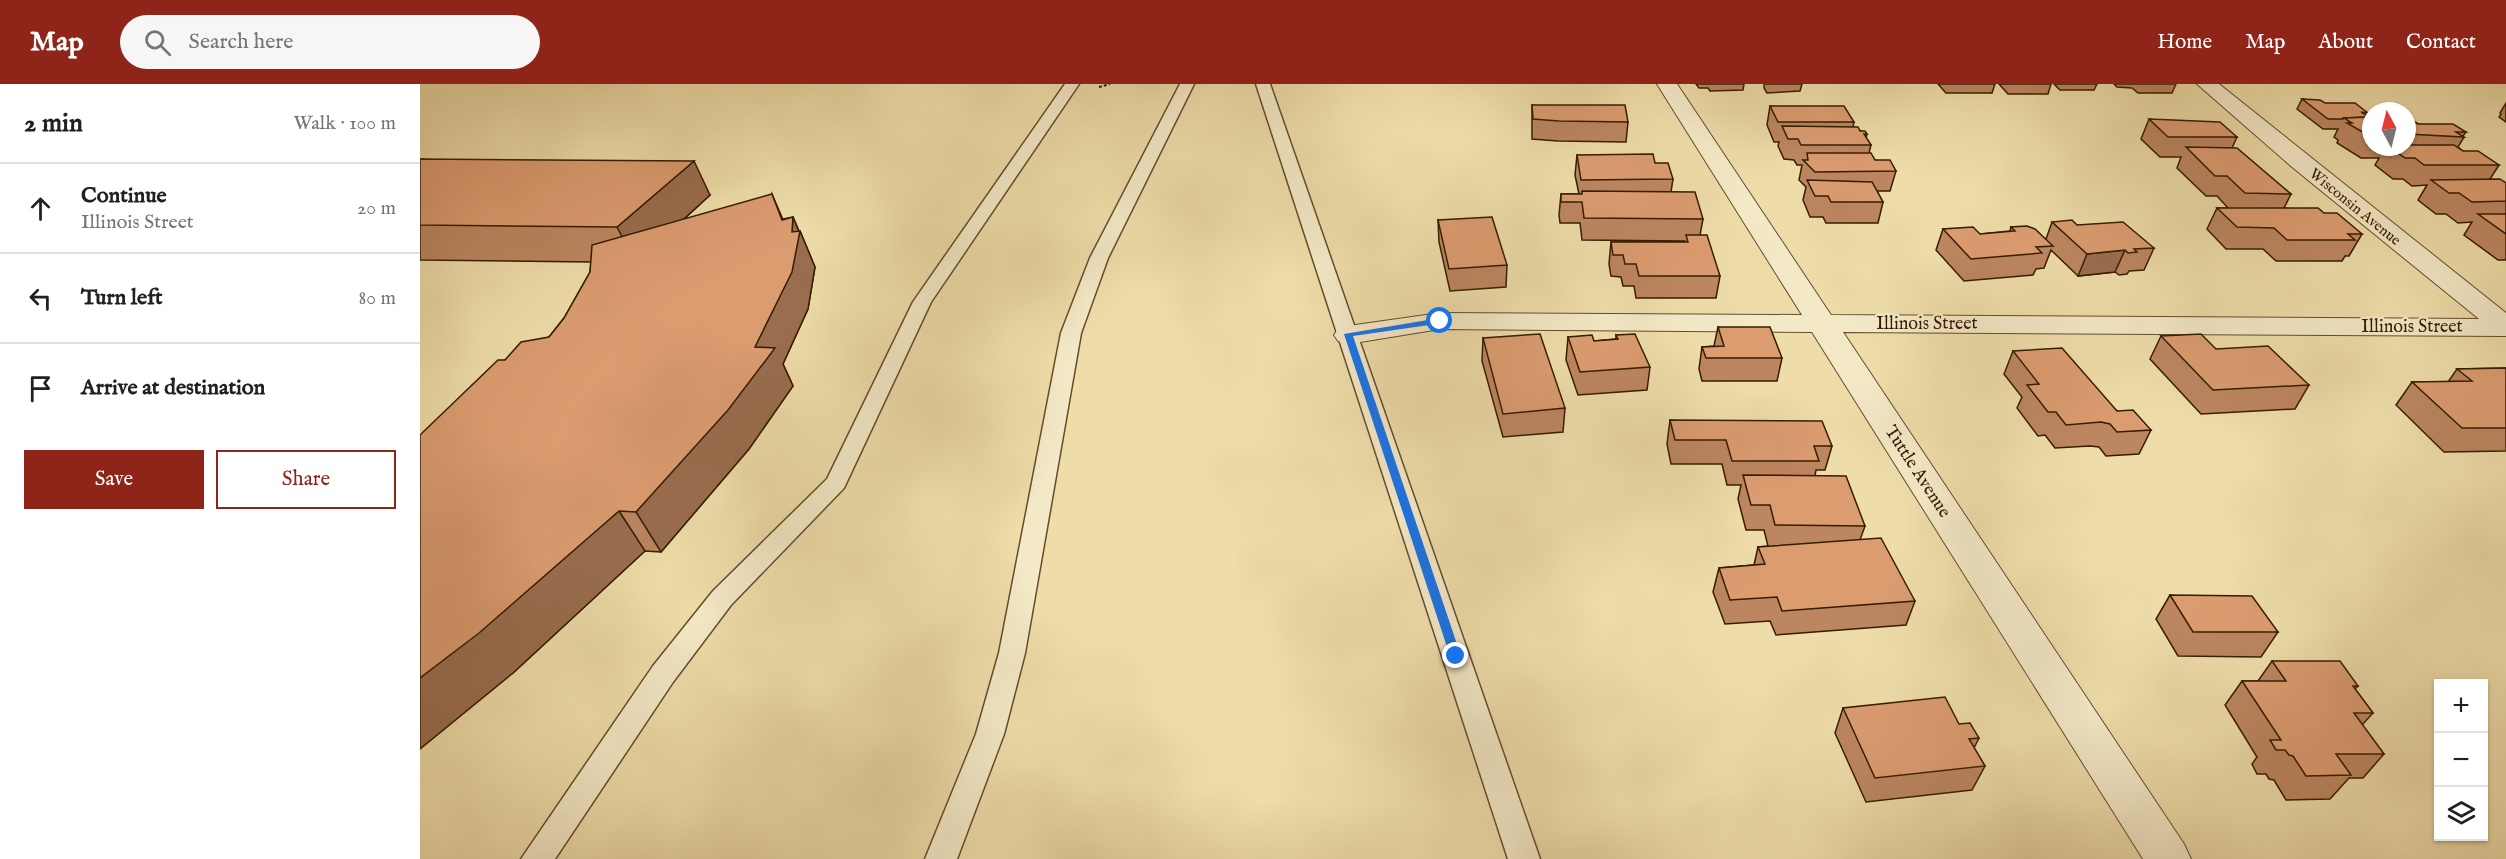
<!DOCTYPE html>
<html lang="en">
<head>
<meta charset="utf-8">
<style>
	:root { --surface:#fff; --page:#f6f6f6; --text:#202124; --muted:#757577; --line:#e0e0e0; --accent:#8f2418 }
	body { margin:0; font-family:"IM FELL English",serif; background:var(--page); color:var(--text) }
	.controls { position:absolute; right:18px; bottom:18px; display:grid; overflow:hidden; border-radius:0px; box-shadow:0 2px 4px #0004 }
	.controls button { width:54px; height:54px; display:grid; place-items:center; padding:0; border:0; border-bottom:2px solid var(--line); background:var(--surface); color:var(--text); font:30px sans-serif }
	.compass { position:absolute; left:1942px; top:18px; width:54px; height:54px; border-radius:50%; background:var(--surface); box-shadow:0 2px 4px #0004; rotate:353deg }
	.stop { position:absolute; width:18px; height:18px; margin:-14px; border:4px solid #1a73e8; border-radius:50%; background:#fff }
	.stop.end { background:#1a73e8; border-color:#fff; box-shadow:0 2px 6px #0008 }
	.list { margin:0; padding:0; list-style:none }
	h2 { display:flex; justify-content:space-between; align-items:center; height:78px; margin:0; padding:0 24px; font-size:26px }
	h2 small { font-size:20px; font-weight:400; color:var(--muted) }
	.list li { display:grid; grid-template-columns:39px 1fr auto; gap:18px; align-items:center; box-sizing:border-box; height:90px; padding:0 24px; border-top:2px solid var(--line) }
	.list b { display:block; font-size:22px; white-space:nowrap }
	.list p { margin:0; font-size:20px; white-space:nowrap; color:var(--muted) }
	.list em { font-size:20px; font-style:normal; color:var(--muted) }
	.actions { display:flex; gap:12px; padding:18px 24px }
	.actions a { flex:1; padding:14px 0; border:2px solid var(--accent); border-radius:0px; text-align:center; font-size:21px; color:var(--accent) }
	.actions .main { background:var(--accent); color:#fff }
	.icon { flex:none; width:33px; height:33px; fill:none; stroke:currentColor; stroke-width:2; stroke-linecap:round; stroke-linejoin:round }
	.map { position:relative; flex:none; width:2086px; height:775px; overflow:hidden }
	header { display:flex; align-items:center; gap:36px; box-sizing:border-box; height:84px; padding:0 30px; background:var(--accent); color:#fff }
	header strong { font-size:28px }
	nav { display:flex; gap:33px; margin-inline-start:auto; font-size:21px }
	.search { width:420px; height:54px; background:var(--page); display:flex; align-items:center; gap:15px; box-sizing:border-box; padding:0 21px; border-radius:33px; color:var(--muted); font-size:22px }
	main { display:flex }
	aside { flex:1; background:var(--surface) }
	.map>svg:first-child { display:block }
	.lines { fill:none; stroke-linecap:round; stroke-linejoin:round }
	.service-casing { stroke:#644c2a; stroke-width:3 }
	.minor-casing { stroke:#644c2a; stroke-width:2 }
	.path { stroke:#361c00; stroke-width:2; stroke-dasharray:3 2; stroke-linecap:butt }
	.service { fill:#f4e9c7; fill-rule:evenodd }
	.minor { fill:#f4e9c7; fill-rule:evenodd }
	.wall { fill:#bc8660; stroke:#361c00; stroke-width:1.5 }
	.shaded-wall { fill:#996d4e; stroke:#361c00; stroke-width:1.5 }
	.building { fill:#db9c70; stroke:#361c00; stroke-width:1.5 }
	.route { fill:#1a73e8 }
	.labels { text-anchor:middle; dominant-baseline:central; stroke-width:4.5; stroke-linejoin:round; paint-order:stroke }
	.far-street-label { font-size:15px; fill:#361c00; stroke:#f4e9c7 }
	.street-label { font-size:18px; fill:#361c00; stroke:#f4e9c7 }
</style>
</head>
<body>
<header>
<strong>Map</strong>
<div class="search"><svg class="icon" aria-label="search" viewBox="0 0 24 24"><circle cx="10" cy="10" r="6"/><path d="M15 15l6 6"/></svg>Search here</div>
<nav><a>Home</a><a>Map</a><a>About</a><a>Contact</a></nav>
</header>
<main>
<aside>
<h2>2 min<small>Walk · 100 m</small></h2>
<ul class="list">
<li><svg class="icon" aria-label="ahead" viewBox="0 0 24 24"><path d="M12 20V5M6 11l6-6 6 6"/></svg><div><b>Continue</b><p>Illinois Street</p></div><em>20 m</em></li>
<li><svg class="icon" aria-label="left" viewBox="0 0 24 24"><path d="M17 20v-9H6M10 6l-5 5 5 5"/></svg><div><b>Turn left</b></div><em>80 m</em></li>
<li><svg class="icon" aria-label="arrive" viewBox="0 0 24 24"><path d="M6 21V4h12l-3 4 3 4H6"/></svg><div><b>Arrive at destination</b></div></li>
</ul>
<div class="actions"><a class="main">Save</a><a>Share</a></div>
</aside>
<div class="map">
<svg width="2086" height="775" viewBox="0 0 2086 775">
	<rect width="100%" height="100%" fill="#eedda9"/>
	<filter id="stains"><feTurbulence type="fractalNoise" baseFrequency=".00333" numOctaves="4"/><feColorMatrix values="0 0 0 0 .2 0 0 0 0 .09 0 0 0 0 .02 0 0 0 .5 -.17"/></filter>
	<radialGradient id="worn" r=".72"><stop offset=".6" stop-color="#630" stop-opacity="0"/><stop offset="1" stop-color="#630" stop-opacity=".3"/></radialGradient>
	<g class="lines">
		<defs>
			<g id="service">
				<path d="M645,0H659L511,218L424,404L311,521L253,598L135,775H101L233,582L293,507L407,395L493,218Z"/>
				<path d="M760,0H774L688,174L661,249L605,569L584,650L537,775H505L556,650L579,569L641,249L670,174Z"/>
				<path d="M836,0H850L1120,775H1088Z"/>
			</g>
			<path id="minor" d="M1237,0H1257L1411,231L2059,235L1872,83L1777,0H1799L2086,229V252L1423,248L1764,760L1771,775H1723L1392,248L1020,245L928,260L918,257L914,251L918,245L928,242L1020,229L1382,231Z"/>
		</defs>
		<!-- service casing -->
		<use href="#service" class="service-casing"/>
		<!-- minor casing -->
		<use href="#minor" class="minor-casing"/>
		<!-- path -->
		<path class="path" d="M679,3L690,0"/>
		<!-- service -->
		<use href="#service" class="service"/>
		<!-- minor -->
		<use href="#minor" class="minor"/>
	</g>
	<!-- wall -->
	<g class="wall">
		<path d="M1276,0H1324L1323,6L1290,7L1288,4H1279Z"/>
		<path d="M1344,0H1382L1380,7L1347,9L1344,4Z"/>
		<path d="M1518,0H1575L1572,9H1526Z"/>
		<path d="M1579,0H1631L1628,10H1588Z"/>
		<path d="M1634,0H1677L1674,6H1640Z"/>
		<path d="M1694,0H1756L1752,9H1718L1712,4L1697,3Z"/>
		<path d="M1882,15L1948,29L1946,33H1951V63H1987V33L1998,40L2046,48L2043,52L2044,53L2038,63L2043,67L2079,81L2070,95L2086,99V176H2078L2044,151L2052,138L2038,139L2026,130H2016L1998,116L2007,101L1992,102L1983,95H1973L1955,81L1959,74H1941L1917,59L1918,56L1914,53L1918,45H1903L1877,25Z"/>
		<path d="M2086,19V38L2079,33L2081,30L2080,29Z"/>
		<path d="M1112,21L1208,38L1206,58L1138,57L1112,55Z"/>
		<path d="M1350,22L1434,38L1433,43L1447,50L1446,54L1451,61L1449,69L1455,76L1476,87L1470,107H1457L1463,118L1458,139H1406L1403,133H1390L1383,116L1386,103L1379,96L1382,81H1377L1374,76L1364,75L1358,62L1359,58H1354L1347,41Z"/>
		<path d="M1729,35L1817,53L1812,64L1871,110L1864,124L1904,129L1942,150L1929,172H1925L1922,177H1856L1843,165H1806L1787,145L1797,124H1808L1797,112H1786L1757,84L1761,73H1740L1721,55Z"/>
		<path d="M1157,71L1235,79L1253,95L1251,108L1283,135L1280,151L1300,192L1296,214H1216L1214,202H1203L1201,193L1191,192L1189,180L1191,158H1265V157L1162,156L1160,139H1140L1139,131L1141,110H1159L1155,91Z"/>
		<path d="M0,75L290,111L263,136L363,135L373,133L379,147H380L395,183L388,225L363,280L373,302L329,365L241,468L225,467L93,589L85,276L129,253L144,234L170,188L171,178L0,176Z"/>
		<path d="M1018,136L1087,181L1086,203L1030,207L1019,158Z"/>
		<path d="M1632,138L1657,141L1734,164L1724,186L1709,187L1707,190L1699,191L1695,188L1658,192L1631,166L1624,184L1616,185L1613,191L1544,197L1516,166L1523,145L1560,150L1590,147L1591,143L1626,155Z"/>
		<path d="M1298,243L1362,274L1357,297H1282L1279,285L1282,263L1294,262Z"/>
		<path d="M1196,251L1230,283L1227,306L1158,311L1146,276L1148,253L1174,257L1196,255Z"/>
		<path d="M1741,252L1796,265L1889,301L1875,325L1781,330L1730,275Z"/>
		<path d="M1063,254L1145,324L1143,348L1083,353L1062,277Z"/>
		<path d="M1593,267L1731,346L1719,370L1686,372L1679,363L1670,362L1635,364L1625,351L1618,352L1597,324L1602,313L1584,290Z"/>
		<path d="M2086,284V367L2024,368L1976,321L1992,298H2028L2037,285Z"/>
		<path d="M1250,336L1412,362L1405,386H1396L1395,392L1445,442L1440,456L1495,517L1486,541L1356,551L1350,537L1305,540L1293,508L1299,484L1334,481L1338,463L1348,462L1344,446H1326L1318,415L1321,401H1307L1302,380H1251L1247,360Z"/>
		<path d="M1750,511L1858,548L1841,573L1758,572L1736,535Z"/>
		<path d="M1852,577L1938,602L1935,605L1953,629L1942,641L1964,670L1943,694H1929L1910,715L1866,716L1854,696L1849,695L1846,690H1837L1832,680L1837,673L1805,621L1822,597H1838Z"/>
		<path d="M1423,624L1539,640L1559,654L1554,664L1565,682L1552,706L1446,718L1415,649Z"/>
	</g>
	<!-- shaded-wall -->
	<g class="shaded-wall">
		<path d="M274,77L290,111L216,179L197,143Z"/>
		<path d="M352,110L367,145L372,148L373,133L380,150V147L395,183L388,225L363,280L373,302L329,365L241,468L216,428L335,263Z"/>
		<path d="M1705,166L1695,188L1658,192L1667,170Z"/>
		<path d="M199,427L225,467L93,589L0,665V594Z"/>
	</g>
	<!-- building -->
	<g class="building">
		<path d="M1882,15L1900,16L1905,19H1935L1948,29L1941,28L1948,33L1924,34L1923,35H1908Z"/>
		<path d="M1112,21H1205L1208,38L1139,37L1113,35Z"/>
		<path d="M1350,22H1424L1434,38H1358Z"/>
		<path d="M1951,33V53L1927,39H1932L1924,34Z"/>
		<path d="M1987,33L1998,40H2033L2046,48H2036L2044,53L1987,50Z"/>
		<path d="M1729,35L1800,38L1817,53H1748Z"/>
		<path d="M1362,42L1438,43L1440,47H1445L1447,50H1444L1451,61H1381L1378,55H1368Z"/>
		<path d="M1987,61H2034L2043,67H2058L2079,81H2004L1995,74H1985L1969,63H1987Z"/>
		<path d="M1766,63L1817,64L1871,110L1825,109L1807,92H1795Z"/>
		<path d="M1387,69H1451L1455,76H1470L1476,87L1395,88L1383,76H1388Z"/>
		<path d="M1233,70L1235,79H1248L1253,95L1161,96L1157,71Z"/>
		<path d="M0,75L274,77L197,143L0,141Z"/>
		<path d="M2080,95L2086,99V117L2052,118L2039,109H2029L2011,96Z"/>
		<path d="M1387,96L1452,98L1463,118H1411L1408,112H1395Z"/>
		<path d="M1162,107L1275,108L1283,135L1164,134L1162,118H1141V110H1162Z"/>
		<path d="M352,110L362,136L373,133L372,148L380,147L372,188L335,263L355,264L308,326L216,428L199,427L59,549L0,594V351L78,276H85L101,258L129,253L144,234L170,188L172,161Z"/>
		<path d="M1797,124H1898L1904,129H1917L1942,150H1928L1935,156H1867L1854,144L1817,143Z"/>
		<path d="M2058,130H2086V150Z"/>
		<path d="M1072,133L1087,181L1029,185L1018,136Z"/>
		<path d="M1652,136L1657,141L1703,138L1734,164L1714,165L1717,168L1708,169L1705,166L1667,170L1632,138Z"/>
		<path d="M1607,142L1615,145L1633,162L1616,163L1622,169L1551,175L1523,145L1553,143L1560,150L1595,147L1591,143Z"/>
		<path d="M1266,151H1287L1300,192H1219L1216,180H1205L1203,171H1193L1191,158H1268Z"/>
		<path d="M1298,243H1350L1362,274H1286L1282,263L1304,262Z"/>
		<path d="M1120,250L1145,324L1083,330L1063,254Z"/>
		<path d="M1215,250L1230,283L1160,288L1148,253L1172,251L1174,257L1198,255L1196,251Z"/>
		<path d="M1781,250L1796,265L1848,262L1889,301L1793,306L1741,252Z"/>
		<path d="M1642,264L1697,327L1713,326L1731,346L1697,348L1690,340L1681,338L1646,341L1636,328H1628L1607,301L1619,300L1593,267Z"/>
		<path d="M2086,284V344H2042L1992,298L2052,297L2037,285Z"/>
		<path d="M1250,336L1402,337L1412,362H1394L1399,377H1312L1306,356H1255Z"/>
		<path d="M1323,391L1426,392L1445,442L1355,441L1350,421H1331Z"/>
		<path d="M1461,454L1495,517L1362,527L1357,513L1310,516L1299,484L1345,480L1338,463Z"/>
		<path d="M1750,511L1832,512L1858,548H1773Z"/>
		<path d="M1852,577H1920L1938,602H1933L1953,629H1934L1964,670H1916L1931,691L1886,692L1873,672L1869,671L1865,666H1856L1850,656H1861L1822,597H1866Z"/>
		<path d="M1525,613L1539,640L1550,639L1559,654L1549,655L1565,682L1455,694L1423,624Z"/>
	</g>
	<!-- route -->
	<path class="route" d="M1020,234L1023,239L933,252L1041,572L1036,577L1030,572L924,250Z"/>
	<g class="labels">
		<!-- far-street labels -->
		<g class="far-street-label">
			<text transform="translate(1935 123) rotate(39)">Wisconsin Avenue</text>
		</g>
		<!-- street labels -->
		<g class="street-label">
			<text x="1507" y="240">Illinois Street</text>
			<text x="1992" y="243">Illinois Street</text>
			<text transform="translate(1497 388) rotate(57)">Tuttle Avenue</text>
		</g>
	</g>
	<rect width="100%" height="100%" filter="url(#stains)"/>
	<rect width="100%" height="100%" fill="url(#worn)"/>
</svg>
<div class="controls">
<button>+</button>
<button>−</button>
<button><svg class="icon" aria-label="layers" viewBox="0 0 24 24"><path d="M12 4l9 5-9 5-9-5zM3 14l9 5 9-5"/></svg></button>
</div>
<svg class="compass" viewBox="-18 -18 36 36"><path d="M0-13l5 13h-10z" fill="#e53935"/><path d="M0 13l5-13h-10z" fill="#757577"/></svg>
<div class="stop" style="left:1020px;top:237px"></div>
<div class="stop end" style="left:1036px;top:572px"></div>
</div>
</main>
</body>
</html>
